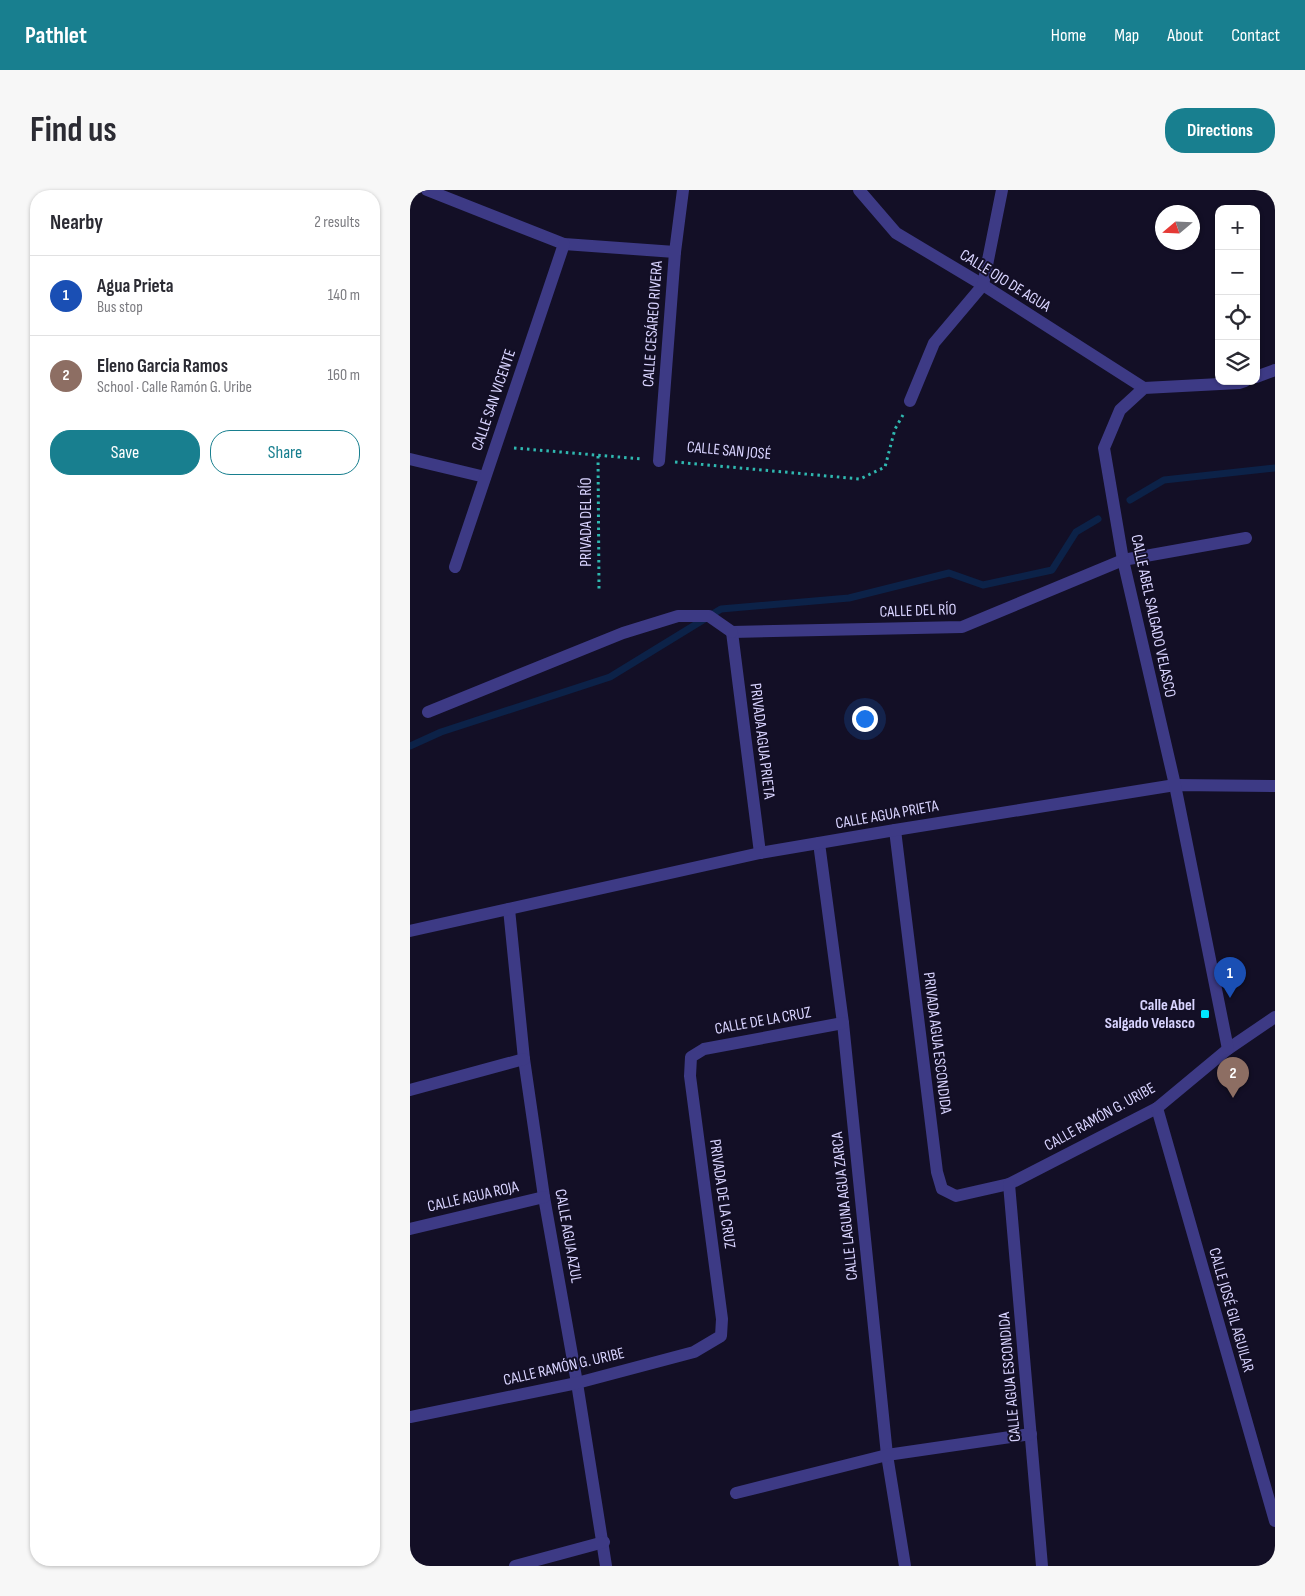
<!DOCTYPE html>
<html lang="en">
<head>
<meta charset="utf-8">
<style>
	:root { --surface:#fff; --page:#f7f7f7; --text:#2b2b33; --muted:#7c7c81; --line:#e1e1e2; --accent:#187f8f }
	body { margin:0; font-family:"Sofia Sans Condensed",sans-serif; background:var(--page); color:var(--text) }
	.controls { position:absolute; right:15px; top:15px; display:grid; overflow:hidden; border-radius:10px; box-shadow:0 1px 4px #0004 }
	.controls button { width:45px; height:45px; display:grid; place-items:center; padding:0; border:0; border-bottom:1px solid var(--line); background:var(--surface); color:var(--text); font:25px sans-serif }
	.compass { position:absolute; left:745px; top:15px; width:45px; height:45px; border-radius:50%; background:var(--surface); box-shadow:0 1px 4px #0004; rotate:251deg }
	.you { position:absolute; left:454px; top:528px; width:18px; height:18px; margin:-12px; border:4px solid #fff; border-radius:50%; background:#1a73e8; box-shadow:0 0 0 8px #1a73e833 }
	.badge { display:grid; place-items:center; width:32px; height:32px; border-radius:50%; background:var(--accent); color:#fff; font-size:16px; font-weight:700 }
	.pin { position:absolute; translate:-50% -41px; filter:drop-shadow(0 1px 2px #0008) }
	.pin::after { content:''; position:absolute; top:26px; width:18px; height:15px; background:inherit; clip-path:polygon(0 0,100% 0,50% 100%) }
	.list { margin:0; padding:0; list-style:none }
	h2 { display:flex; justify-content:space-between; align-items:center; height:65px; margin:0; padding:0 20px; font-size:21px }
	h2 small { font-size:16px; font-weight:400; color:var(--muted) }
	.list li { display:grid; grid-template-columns:32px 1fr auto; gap:15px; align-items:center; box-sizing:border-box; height:80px; padding:0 20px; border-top:1px solid var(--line) }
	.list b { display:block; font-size:19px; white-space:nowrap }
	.list p { margin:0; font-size:16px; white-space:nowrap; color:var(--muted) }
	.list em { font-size:16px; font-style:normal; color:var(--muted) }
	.actions { display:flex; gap:10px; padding:15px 20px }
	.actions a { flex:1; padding:11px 0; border:1px solid var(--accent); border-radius:20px; text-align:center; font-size:18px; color:var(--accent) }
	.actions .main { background:var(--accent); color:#fff }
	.icon { flex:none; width:28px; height:28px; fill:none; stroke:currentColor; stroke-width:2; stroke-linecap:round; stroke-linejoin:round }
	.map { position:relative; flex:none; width:865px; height:1376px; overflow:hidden; border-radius:20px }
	header { display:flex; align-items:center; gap:30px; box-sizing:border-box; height:70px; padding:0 25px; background:var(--accent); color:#fff }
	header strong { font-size:24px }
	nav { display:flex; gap:28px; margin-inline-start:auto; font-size:18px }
	.intro { display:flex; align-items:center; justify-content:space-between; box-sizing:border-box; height:120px; padding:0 30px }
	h1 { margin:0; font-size:35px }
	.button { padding:12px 22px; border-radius:20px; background:var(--accent); color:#fff; font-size:18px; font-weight:700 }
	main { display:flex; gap:30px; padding:0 30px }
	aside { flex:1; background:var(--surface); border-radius:20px; box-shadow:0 1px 4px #0004 }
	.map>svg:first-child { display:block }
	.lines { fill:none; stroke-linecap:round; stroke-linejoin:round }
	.stream { stroke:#0c2248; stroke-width:7 }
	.path { stroke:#2fb8b0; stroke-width:3; stroke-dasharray:2.5 4; stroke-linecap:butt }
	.minor { stroke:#3d3a85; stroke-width:12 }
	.poi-dot { fill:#00e5ff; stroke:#130f26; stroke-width:2 }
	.labels { text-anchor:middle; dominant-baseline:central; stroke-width:4; stroke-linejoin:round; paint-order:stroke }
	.street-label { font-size:16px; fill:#d9d4ff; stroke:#130f26 }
	.poi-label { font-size:16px; font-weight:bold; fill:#d9d4ff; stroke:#130f26; text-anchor:end }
</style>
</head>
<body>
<header>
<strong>Pathlet</strong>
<nav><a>Home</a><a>Map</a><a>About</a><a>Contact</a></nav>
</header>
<div class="intro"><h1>Find us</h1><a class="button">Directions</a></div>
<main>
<aside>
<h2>Nearby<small>2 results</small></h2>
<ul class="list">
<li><span class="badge" style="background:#1a4fb4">1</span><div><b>Agua Prieta</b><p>Bus stop</p></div><em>140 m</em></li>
<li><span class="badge" style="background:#8d6e63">2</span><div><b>Eleno Garcia Ramos</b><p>School · Calle Ramón G. Uribe</p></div><em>160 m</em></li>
</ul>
<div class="actions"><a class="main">Save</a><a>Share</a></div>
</aside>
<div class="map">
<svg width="865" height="1376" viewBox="0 0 865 1376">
	<rect width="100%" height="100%" fill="#130f26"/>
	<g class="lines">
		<!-- stream -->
		<g class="stream">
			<path d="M720,310L754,290L865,278"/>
			<path d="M0,556L31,542L200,487L311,419L439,408L539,383L573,395L642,380L666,342L688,329"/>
		</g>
		<!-- path -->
		<g class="path">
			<path d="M104,258L232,269"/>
			<path d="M188,266L189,399"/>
			<path d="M265,272L450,289L475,277L485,239L493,225"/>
		</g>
		<!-- minor -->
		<g class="minor">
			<path d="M17,0L154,54L265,62"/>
			<path d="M449,0L486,43L573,95L734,198"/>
			<path d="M846,187L865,180"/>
			<path d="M500,211L524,153L573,95L592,0"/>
			<path d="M0,269L75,287"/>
			<path d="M249,271L265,62L273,0"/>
			<path d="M45,377L154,54"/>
			<path d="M322,442L552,437L713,370L836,348"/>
			<path d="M322,442L350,663"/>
			<path d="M18,522L213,443L268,426H299L322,442"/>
			<path d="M485,640L527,982L532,999L546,1006L599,994L747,918L818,859L865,827"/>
			<path d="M409,653L433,833L477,1265L495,1376"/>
			<path d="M99,719L114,869L134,1007L167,1193L196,1376"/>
			<path d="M0,741L350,663L485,640L765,595L865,596"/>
			<path d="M818,859L765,595L713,370L694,258L710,220L734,198L829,193L835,191"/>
			<path d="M0,900L114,869"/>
			<path d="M747,918L865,1331"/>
			<path d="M599,994L632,1376"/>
			<path d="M0,1039L134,1007"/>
			<path d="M0,1227L167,1193L284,1162L311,1146L312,1129L280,886L281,867L294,859L433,833"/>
			<path d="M326,1303L477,1265L621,1244"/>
			<path d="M105,1376L194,1352"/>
		</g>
	</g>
	<!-- markers -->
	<rect class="poi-dot" x="790" y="819" width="10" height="10" rx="2.5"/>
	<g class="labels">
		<!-- street labels -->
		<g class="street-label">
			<text transform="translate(595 91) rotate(32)">CALLE OJO DE AGUA</text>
			<text transform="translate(243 134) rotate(-86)">CALLE CESÁREO RIVERA</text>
			<text transform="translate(84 210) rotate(-71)">CALLE SAN VICENTE</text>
			<text transform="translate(319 261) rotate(5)">CALLE SAN JOSÉ</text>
			<text transform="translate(176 332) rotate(-90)">PRIVADA DEL RÍO</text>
			<text transform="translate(508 421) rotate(-2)">CALLE DEL RÍO</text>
			<text transform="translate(743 426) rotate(78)">CALLE ABEL SALGADO VELASCO</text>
			<text transform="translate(352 551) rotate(83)">PRIVADA AGUA PRIETA</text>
			<text transform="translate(477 625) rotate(-10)">CALLE AGUA PRIETA</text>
			<text transform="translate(353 831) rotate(-10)">CALLE DE LA CRUZ</text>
			<text transform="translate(527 853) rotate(83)">PRIVADA AGUA ESCONDIDA</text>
			<text transform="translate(690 927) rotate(-29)">CALLE RAMÓN G. URIBE</text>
			<text transform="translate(312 1004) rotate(82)">PRIVADA DE LA CRUZ</text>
			<text transform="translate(63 1007) rotate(-13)">CALLE AGUA ROJA</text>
			<text transform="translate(435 1016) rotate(-96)">CALLE LAGUNA AGUA ZARCA</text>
			<text transform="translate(158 1046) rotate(80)">CALLE AGUA AZUL</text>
			<text transform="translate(821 1120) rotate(74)">CALLE JOSÉ GIL AGUILAR</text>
			<text transform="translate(154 1177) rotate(-13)">CALLE RAMÓN G. URIBE</text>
			<text transform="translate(600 1187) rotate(-95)">CALLE AGUA ESCONDIDA</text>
		</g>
		<!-- poi labels -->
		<g class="poi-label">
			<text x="785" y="815">Calle Abel<tspan x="785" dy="18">Salgado Velasco</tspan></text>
		</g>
	</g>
</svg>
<div class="controls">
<button>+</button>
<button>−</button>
<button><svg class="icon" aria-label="locate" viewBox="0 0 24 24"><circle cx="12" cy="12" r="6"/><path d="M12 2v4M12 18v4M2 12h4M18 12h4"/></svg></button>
<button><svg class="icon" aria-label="layers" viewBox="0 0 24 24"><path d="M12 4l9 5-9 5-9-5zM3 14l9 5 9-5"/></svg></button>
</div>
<svg class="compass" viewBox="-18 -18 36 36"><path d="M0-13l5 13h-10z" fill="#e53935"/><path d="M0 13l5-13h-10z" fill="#7c7c81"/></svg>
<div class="you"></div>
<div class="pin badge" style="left:820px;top:808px;background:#1a4fb4">1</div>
<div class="pin badge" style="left:823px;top:908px;background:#8d6e63">2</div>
</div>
</main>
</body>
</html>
